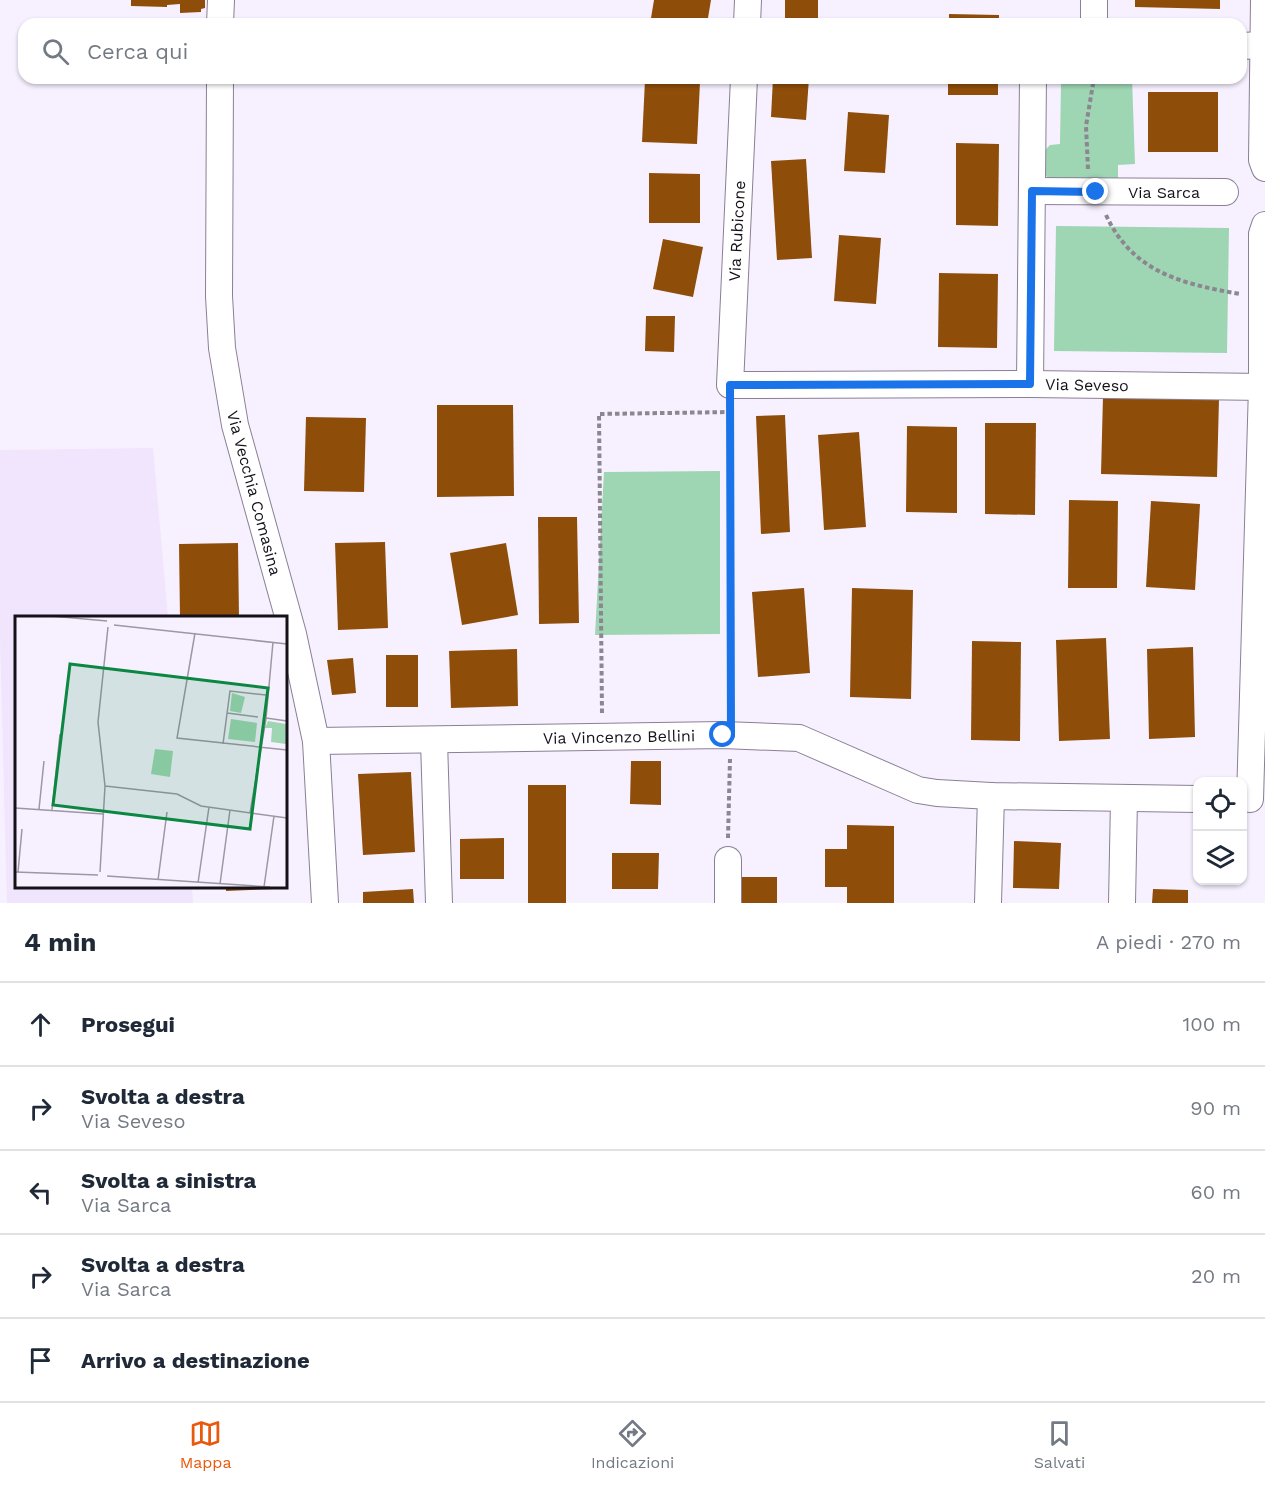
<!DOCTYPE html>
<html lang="it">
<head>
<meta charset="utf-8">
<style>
	:root { --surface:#fff; --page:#f2f2f3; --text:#1f2937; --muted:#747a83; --line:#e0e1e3; --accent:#ea580c }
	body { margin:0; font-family:"Work Sans",sans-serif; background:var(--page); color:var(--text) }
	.controls { position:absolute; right:18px; bottom:18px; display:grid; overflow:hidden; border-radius:12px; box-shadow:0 2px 4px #0004 }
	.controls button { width:54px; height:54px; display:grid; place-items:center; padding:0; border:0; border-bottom:2px solid var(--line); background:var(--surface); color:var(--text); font:30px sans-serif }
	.stop { position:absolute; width:18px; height:18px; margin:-14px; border:4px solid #1a73e8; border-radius:50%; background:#fff }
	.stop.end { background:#1a73e8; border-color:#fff; box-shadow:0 2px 6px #0008 }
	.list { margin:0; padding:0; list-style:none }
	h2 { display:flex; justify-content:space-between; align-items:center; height:78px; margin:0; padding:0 24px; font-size:26px }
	h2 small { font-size:20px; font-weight:400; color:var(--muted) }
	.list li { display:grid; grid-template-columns:39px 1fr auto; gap:18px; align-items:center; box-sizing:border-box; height:84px; padding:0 24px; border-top:2px solid var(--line) }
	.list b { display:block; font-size:22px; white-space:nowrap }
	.list p { margin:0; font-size:20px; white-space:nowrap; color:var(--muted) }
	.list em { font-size:20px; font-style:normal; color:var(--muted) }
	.icon { flex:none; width:33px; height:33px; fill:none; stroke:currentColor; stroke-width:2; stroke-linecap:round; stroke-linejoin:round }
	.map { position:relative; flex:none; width:1265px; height:903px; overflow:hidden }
	.search { position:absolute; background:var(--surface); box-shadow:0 2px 4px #0004; left:18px; right:18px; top:18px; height:66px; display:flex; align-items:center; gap:15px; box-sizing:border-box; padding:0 21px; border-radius:18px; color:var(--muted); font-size:22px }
	.sheet { height:498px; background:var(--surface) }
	nav { display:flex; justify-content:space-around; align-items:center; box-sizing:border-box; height:84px; border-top:2px solid var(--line); background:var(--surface); font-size:16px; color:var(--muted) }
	nav a { display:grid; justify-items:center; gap:3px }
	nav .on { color:var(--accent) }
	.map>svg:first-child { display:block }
	.built { fill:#f0e5fd }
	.green { fill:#9ed5b3 }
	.building { fill:#8f4d0a }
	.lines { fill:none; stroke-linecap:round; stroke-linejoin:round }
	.minor-casing { stroke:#8a7f95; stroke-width:28 }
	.path { stroke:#8b8690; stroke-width:4; stroke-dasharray:4.5 3; stroke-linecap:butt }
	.minor { stroke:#fff; stroke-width:26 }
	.route { stroke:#1a73e8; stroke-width:8 }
	.labels { text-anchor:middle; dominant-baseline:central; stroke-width:6; stroke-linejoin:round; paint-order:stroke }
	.street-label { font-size:16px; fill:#151118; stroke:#fff }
	.inset-road { fill:none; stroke:#9d97a3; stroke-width:1.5 }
	.view { fill:#0b8741; fill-opacity:0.15; stroke:#0b8741; stroke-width:3 }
	.inset-edge { fill:none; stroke:#151118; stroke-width:3 }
</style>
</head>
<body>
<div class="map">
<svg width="1265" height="903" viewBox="0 0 1265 903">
	<rect width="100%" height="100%" fill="#f7f1ff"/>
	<!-- built -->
	<path class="built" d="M153,448L168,618H16V886L192,887L193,903H7L0,639V450Z"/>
	<!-- green -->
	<g class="green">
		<path d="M1056,78H1132L1135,164L1118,165V178L1091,181L1048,178L1044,173V151L1050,145L1060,144L1061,82Z"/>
		<path d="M1056,226L1229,228L1227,353L1054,351Z"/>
		<path d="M720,471V634L595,635L604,472Z"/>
	</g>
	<!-- building -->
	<g class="building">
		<path d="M131,0H205V8L201,9V12L180,13V4L167,5V7L131,6Z"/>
		<path d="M654,0H711L707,24H650Z"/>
		<rect x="785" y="0" width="33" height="24"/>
		<path d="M1135,0H1220V9L1135,7Z"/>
		<path d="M949,14L999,15V24H949Z"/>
		<path d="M773,78H809L806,120L771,117Z"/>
		<rect x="948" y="78" width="50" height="17"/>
		<path d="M645,80L700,82L697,144L642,142Z"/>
		<rect x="1148" y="92" width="70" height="60"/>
		<path d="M848,112L889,115L885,173L844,171Z"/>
		<path d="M956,143L999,144L998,226L956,225Z"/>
		<path d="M806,159L812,258L777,260L771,161Z"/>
		<path d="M649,173L700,174V223H649Z"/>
		<path d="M839,235L881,238L876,304L834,301Z"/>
		<path d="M663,239L703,247L693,297L653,289Z"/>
		<path d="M939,273L998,274L997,348L938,347Z"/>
		<path d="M646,316H675L674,352L645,351Z"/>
		<path d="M1103,396L1219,399L1217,477L1101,474Z"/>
		<path d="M437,405H513L514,496L437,497Z"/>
		<path d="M785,415L790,532L761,534L756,416Z"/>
		<path d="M306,417L366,418L364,492L304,491Z"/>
		<path d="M985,423H1036L1035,515L985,514Z"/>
		<path d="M907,426L957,427V513L906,512Z"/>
		<path d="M859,432L866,527L824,530L818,435Z"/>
		<path d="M1069,500L1118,501L1117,588H1068Z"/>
		<path d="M1151,501L1200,504L1195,590L1146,587Z"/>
		<path d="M538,517H577L579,623L539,624Z"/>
		<path d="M385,542L388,628L338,630L335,543Z"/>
		<path d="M238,543L239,618H180L179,544Z"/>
		<path d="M506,543L518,615L462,625L450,553Z"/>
		<path d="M804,588L810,673L758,677L752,592Z"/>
		<path d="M852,588L913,590L911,699L850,697Z"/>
		<path d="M1106,638L1110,739L1059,741L1056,640Z"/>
		<path d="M972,641L1021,642L1020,741L971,740Z"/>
		<path d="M1193,647L1195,737L1149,739L1147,649Z"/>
		<path d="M517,649L518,706L451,708L449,651Z"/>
		<rect x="386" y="655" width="32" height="52"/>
		<path d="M353,658L356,693L332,695L327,660Z"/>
		<path d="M631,761H661V805L630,804Z"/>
		<path d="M411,772L415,852L363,855L358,774Z"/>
		<rect x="528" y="785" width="38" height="118"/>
		<path d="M847,825L894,826V903H847V887H825V849H847Z"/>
		<path d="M504,838V879H460V839Z"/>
		<path d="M1014,841L1061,843L1059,889L1013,888Z"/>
		<path d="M612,853H659L658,889H612Z"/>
		<rect x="742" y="877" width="35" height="26"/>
		<path d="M226,886H274V889L226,891Z"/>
		<path d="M413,889L414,903H363V892Z"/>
		<path d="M1153,889L1188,890V903H1152Z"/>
	</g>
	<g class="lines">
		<defs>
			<g id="minor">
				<path d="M1264,0L1262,160L1265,168"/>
				<path d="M220,24L221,0"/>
				<path d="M747,24L748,0"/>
				<path d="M1094,24V0"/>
				<path d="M1241,46L1263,45"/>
				<path d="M220,78L219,296L222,348L235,425L293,634L316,741L325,903"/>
				<path d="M744,78L730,385L1030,384L1265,387"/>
				<path d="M1032,191L1225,192"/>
				<path d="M1030,384L1033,78"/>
				<path d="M316,741L723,735L799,738L918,790L937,793L991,796L1198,799"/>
				<path d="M434,741L439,903"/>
				<path d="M1250,799L1262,387V234L1265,225"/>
				<path d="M728,903V860"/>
				<path d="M988,903L991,796"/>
				<path d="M1122,903L1124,799"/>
			</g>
		</defs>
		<!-- minor casing -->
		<use href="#minor" class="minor-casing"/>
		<!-- path -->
		<g class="path">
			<path d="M1088,169L1086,126L1094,78"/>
			<path d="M1106,215C1133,273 1183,284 1240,294"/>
			<path d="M730,412L731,714"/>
			<path d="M602,713L599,414L730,412"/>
			<path d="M728,838L730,759"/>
		</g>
		<!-- minor -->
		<use href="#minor" class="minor"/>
	</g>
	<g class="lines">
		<!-- route -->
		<path class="route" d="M723,735H731L730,385L1030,384L1032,191L1096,192"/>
	</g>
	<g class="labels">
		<!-- street labels -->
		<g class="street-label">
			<text x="1164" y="192">Via Sarca</text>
			<text transform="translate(737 231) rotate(-87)">Via Rubicone</text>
			<text transform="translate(1087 385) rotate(1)">Via Seveso</text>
			<text transform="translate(254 493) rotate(75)">Via Vecchia Comasina</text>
			<text transform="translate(619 737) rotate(-1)">Via Vincenzo Bellini</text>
		</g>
	</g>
	<!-- overview -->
	<g transform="translate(15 616)">
		<rect width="272" height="272" fill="#f7f1ff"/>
		<path d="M217,77L230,81L226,97L215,95ZM216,103L242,107L240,126L213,123ZM253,105L271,108V128L256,126L257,112H250ZM140,133L158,135L155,161L136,158Z" fill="#9ed5b3"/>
		<path class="inset-road" d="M36,0L92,5M99,9L272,28M180,17L162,122L272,134M212,97L243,101M251,102L272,105M208,128L215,75L251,79M90,170L162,178L186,190L272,202M0,192L88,198M24,193L29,145M37,194L45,118M235,197L251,103L258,26M0,256L83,259M3,256L7,213M85,256L90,170L83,106L93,11M92,260L255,271M143,264L152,196M183,267L194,191M205,268L215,194M249,271L259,200"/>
		<path class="view" d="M55,48L253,72L235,213L38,189Z"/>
		<rect width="272" height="272" class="inset-edge"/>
	</g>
</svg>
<div class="controls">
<button><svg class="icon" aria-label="locate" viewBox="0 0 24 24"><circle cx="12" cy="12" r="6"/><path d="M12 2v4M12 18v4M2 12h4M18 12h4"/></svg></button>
<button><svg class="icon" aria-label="layers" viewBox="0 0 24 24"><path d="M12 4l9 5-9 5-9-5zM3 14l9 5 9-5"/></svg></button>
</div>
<div class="stop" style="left:723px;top:735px"></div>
<div class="stop end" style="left:1096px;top:192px"></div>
<div class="search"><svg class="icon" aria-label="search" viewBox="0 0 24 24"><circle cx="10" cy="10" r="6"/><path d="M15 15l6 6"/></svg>Cerca qui</div>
</div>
<section class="sheet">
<h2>4 min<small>A piedi · 270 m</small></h2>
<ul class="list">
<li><svg class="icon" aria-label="ahead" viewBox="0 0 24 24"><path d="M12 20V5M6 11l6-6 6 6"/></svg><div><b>Prosegui</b></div><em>100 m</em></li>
<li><svg class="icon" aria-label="right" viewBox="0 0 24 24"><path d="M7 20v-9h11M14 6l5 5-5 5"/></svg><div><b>Svolta a destra</b><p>Via Seveso</p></div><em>90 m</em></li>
<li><svg class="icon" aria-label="left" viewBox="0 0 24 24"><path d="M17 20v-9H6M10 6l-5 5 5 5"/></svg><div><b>Svolta a sinistra</b><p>Via Sarca</p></div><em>60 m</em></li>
<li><svg class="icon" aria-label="right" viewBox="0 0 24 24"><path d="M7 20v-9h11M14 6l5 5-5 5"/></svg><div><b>Svolta a destra</b><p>Via Sarca</p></div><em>20 m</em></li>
<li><svg class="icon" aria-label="arrive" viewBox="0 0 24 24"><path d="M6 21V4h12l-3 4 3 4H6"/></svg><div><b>Arrivo a destinazione</b></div></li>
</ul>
</section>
<nav>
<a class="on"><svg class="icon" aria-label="map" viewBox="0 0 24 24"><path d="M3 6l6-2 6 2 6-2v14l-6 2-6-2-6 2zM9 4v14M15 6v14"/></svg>Mappa</a>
<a><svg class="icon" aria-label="directions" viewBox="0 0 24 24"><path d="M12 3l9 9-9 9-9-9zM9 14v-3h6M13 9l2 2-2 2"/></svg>Indicazioni</a>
<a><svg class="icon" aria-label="saved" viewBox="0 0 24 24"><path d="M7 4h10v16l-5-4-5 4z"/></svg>Salvati</a>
</nav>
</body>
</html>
